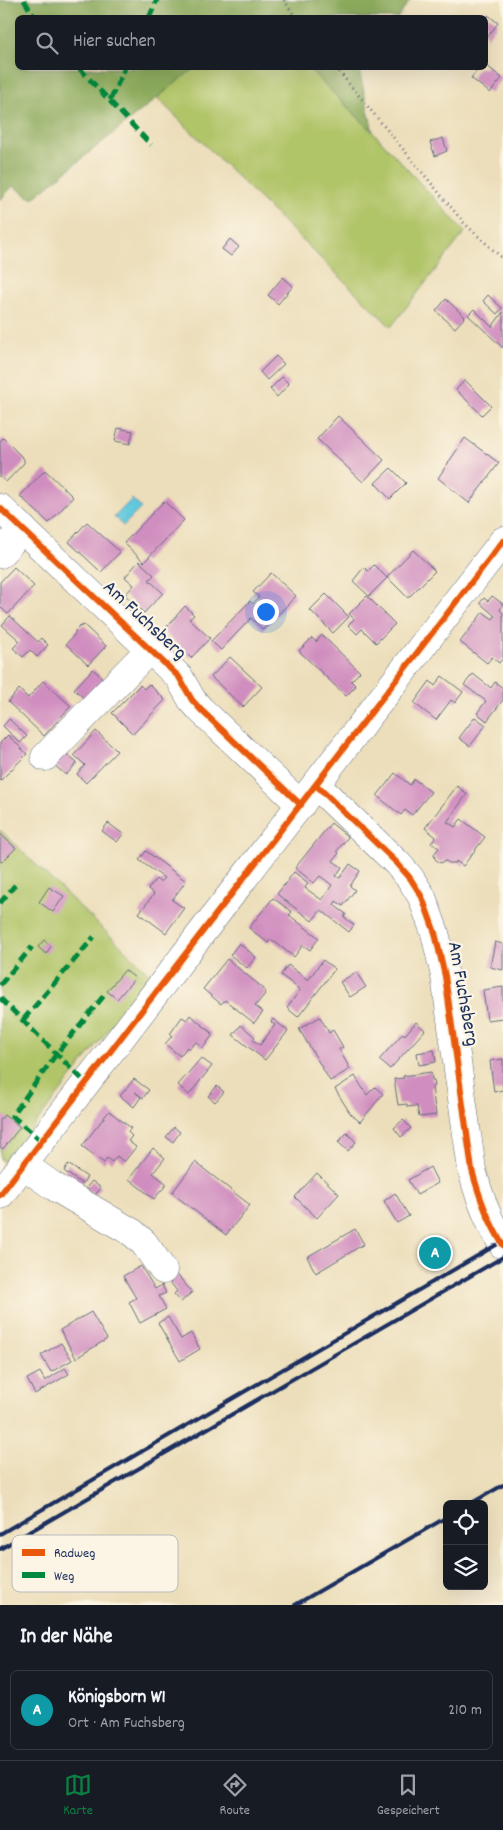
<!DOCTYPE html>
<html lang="de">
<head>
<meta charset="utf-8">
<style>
	:root { --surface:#171b24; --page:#242831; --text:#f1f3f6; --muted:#9ea1a6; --line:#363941; --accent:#0b8043 }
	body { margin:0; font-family:Dekko,sans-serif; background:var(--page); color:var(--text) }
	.controls { position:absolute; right:15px; bottom:15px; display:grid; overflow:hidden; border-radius:8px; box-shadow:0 5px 20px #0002 }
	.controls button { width:45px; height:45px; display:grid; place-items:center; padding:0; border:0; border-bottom:1px solid var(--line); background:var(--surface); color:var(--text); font:25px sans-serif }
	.you { position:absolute; left:265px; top:611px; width:18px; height:18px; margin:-12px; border:4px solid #fff; border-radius:50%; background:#1a73e8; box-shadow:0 0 0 8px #1a73e833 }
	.badge { display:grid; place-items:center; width:32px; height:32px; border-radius:50%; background:var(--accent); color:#fff; font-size:16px; font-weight:700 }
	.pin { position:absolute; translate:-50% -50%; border:2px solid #fff; box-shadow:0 1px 5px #0006 }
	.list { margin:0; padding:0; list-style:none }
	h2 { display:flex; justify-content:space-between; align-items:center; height:65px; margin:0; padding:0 20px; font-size:21px }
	h2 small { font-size:16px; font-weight:400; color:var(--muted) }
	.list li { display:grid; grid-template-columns:32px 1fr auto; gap:15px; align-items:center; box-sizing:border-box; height:80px; margin:0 10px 10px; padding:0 10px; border:1px solid var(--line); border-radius:8px }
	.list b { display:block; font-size:19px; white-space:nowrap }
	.list p { margin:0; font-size:16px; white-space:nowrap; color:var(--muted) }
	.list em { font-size:16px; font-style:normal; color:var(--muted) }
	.icon { flex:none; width:28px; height:28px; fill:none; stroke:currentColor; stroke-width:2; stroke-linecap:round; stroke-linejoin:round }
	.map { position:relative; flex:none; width:503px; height:1605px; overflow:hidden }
	.search { position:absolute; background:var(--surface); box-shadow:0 5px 20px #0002; left:15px; right:15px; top:15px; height:55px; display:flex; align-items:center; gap:12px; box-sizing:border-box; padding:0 18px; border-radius:8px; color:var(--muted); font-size:19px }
	.sheet { height:155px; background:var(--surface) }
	nav { display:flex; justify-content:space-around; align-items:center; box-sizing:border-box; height:70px; border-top:1px solid var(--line); background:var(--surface); font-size:14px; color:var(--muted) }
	nav a { display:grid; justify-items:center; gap:2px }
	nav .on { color:var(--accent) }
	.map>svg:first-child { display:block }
	.green { fill:#b0c468; stroke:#667a63 }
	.forest { fill:#8caa5c; stroke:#546c5d }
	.water { fill:#60c8dc; stroke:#3e7c9d }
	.building { fill:#d08dbf }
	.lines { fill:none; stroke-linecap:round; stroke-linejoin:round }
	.minor-casing { stroke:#646c7e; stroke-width:29 }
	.path { stroke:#646c7e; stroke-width:3; stroke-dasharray:1 4; stroke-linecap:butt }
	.minor { stroke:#fff; stroke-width:28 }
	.rail { stroke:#1b2f5e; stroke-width:4 }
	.quiet { stroke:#00873e; stroke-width:5; stroke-dasharray:10 5; stroke-linecap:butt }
	.cycleway-casing { stroke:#fcf5e5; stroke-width:9 }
	.cycleway { stroke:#e8590c; stroke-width:6 }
	.labels { text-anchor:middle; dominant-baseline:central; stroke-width:4.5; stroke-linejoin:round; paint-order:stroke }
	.street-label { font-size:20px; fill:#1b2f5e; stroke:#fcf5e5 }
	.key { fill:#fcf5e5; stroke:#b8babc; stroke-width:1 }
	.key-label { font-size:14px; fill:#1b2f5e }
</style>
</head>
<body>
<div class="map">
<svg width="503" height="1605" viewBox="0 0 503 1605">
	<rect width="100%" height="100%" fill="#fcf5e5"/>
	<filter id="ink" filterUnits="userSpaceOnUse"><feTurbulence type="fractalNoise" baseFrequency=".02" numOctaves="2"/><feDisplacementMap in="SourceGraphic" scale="10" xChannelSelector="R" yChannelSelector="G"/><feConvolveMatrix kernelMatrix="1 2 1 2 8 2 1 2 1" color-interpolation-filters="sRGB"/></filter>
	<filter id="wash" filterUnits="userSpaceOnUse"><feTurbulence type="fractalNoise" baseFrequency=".0096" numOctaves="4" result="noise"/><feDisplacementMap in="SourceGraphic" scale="20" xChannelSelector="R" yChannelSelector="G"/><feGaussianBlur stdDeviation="1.12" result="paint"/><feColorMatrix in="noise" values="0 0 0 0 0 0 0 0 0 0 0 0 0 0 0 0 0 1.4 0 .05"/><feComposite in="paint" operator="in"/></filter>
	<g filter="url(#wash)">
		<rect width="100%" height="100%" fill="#ecdeba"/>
		<!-- green -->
		<g class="green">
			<path d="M194,68H308L373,132L465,232L391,327L157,98Z"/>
			<path d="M0,830L151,975L5,1163L0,1159Z"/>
		</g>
		<!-- forest -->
		<g class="forest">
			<path d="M0,0H410L398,18H18V68H194L32,199L13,186L0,200Z"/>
			<path d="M308,68H365L360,74L373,132Z"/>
		</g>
		<!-- water -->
		<path class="water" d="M132,499L141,508L123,526L114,517Z"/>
		<g id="blocks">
			<!-- building -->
			<g class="building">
				<path d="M488,15L498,23L486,39V19Z"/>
				<path d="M486,65L502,78L490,93L471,78L479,68H486Z"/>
				<path d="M443,138L447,151L435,156L430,142Z"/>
				<path d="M230,239L239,247L231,256L222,249Z"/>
				<path d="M283,277L293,286L278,304L268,295Z"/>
				<path d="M488,295L502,308L497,314L483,301Z"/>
				<path d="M446,299L465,317L455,328L436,311Z"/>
				<path d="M474,309L492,327L503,312V348L468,315Z"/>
				<path d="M276,356L284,364L267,380L260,372Z"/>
				<path d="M282,377L289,384L277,397L270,389Z"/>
				<path d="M465,380L491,406L482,415L456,390Z"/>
				<path d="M338,416L384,460L363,482L317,439Z"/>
				<path d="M118,428L133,431L130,444L115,441Z"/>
				<path d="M3,438L24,459V463L6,482L0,477V441Z"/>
				<path d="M465,438L499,463L469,503L438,478Z"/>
				<path d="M391,468L406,483L390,499L375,483Z"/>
				<path d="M45,470L73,497L49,523L20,496Z"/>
				<path d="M164,501L184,520L144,562L124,543Z"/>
				<path d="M87,522L120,552L101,572L69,542Z"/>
				<path d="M413,550L435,571L408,598L387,577Z"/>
				<path d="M139,561L154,575L149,580L163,593L144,613L125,595L134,585L125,577Z"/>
				<path d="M374,565L387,578L369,596L353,581L364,567L368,571Z"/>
				<path d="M14,567L34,586L8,614L0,607V582Z"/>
				<path d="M271,573L296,596L263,630L251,618L221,650L211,641L250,601L253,604L259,597L253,592Z"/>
				<path d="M326,594L349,617L333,633L310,610Z"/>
				<path d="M367,596L395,624L376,643L362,629L357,634L348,625L354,619L349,614Z"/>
				<path d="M492,596L503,604L500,610L503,613V658L499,663L492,657L487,663L460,642L483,612L493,619L495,616L480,603L484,598L488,601Z"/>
				<path d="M185,606L194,615L189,619L210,638L191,658L163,631Z"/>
				<path d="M10,616L38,642L41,638L48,645L37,657L30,650L23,657L13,648L20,641L2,625Z"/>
				<path d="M84,625L106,646L88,665L66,644L75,634V631L79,627Z"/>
				<path d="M322,635L360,672L351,681L356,686L346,696L299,651L312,638L316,642Z"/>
				<path d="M230,657L262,687L243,707L211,677Z"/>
				<path d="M93,669L107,682L88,702L74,689Z"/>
				<path d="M473,674L491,688L495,682L503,688V700L487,721L477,713L486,701L464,685Z"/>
				<path d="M442,676L463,692L455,703L451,700L436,720L414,703L430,681L435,686Z"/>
				<path d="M43,681L71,706L44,736L8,702L19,689L28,698Z"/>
				<path d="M149,684L165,700L133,734L112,713L140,685L144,689Z"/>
				<path d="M475,717L486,725L470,746L459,738Z"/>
				<path d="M9,719L27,736L20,743L3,726Z"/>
				<path d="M96,731L117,751L86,783L77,774L85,765L74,755Z"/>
				<path d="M8,735L27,754L0,781V743Z"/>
				<path d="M64,752L77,763L66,775L54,765Z"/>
				<path d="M395,773L410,785L414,779L431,792L412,815L405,810L401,815L377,796Z"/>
				<path d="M457,786L467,794L447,822L455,827L461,819L485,837L463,866L456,861V863H449L446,861L440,863L435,859L434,854L439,848L431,843L436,837L425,828Z"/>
				<path d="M108,823L123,834L117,842L102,831Z"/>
				<path d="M331,823L348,837L337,851L339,853L333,861L342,867L336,876L340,878L350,864L360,871L350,886L355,890L343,906L336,901L334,905L346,914L344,917L354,925L349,932L321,910L312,921L277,894L294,872L308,883L305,888L322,900L332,885L320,876L314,883L295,868Z"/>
				<path d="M0,834L16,848L2,862L0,861Z"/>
				<path d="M146,851L186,881L172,900L184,908L166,933L139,913L154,894L148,889L156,879L160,882L164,878L139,860Z"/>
				<path d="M49,887L64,896L53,912L39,902Z"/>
				<path d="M273,898L292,912L289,915L319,938L310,950L303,945L294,957L271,939L268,943L249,928Z"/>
				<path d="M44,940L51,946L46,954L38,947Z"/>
				<path d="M495,942L503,944V970L490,967Z"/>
				<path d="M239,943L256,957L247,968L230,955Z"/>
				<path d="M227,959L264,989L265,994L255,1006L263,1012L254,1023L225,1000L221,1004L203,989Z"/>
				<path d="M323,960L335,969L298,1017L287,1008L300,990L281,975L288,965L308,980Z"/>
				<path d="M125,970L135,978L117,999L107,991Z"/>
				<path d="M356,972L366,987L350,997L340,982Z"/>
				<path d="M503,987V1018L487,1020L483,990Z"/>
				<path d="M190,1015L212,1033V1036L203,1048L196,1042L189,1049L187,1047L180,1056L165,1044L172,1036L170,1034L182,1017L187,1020Z"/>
				<path d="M320,1017L329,1033L333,1030L343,1047L339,1049L350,1069L330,1081L299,1029Z"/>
				<path d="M273,1019L288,1031L265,1060L233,1035L241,1025L255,1037L253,1040L260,1045L275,1025L271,1022Z"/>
				<path d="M416,1022L425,1030L390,1069L379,1060L403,1033L405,1035Z"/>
				<path d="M434,1050L436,1062L419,1065L417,1053Z"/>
				<path d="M201,1058L212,1066L189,1095L178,1085Z"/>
				<path d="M503,1059V1090L494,1092L490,1061Z"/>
				<path d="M431,1072L432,1080H434L435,1086L432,1087L436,1115L419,1117L417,1106L407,1107V1104L398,1105L394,1079L404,1078L403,1076Z"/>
				<path d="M355,1076L367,1095L375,1087L383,1094L360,1122L350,1113L335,1089Z"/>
				<path d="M134,1079L149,1090L143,1098L135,1092L141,1097L134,1107L120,1096Z"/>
				<path d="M217,1086L224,1092L215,1102L208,1096Z"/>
				<path d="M109,1111L131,1128L128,1132L132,1136L128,1141L136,1147L124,1162L117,1156L112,1162L107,1158L104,1163L82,1146Z"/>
				<path d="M4,1115L20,1127L3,1149L0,1147V1120Z"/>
				<path d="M403,1120L411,1128L401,1137L394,1128Z"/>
				<path d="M174,1127L180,1132L173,1142L166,1137Z"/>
				<path d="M347,1133L356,1142L348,1151L338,1142Z"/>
				<path d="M153,1148L165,1158L153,1173L167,1184L154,1199L129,1179Z"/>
				<path d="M195,1162L250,1205L226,1235L172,1193Z"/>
				<path d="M68,1164L87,1177L82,1184L64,1171Z"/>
				<path d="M430,1167L438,1183L417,1195L408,1180Z"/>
				<path d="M317,1173L339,1194L317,1218L295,1197Z"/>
				<path d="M92,1181L101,1188L95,1195L86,1188Z"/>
				<path d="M395,1193L409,1216L397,1223L384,1201Z"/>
				<path d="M355,1229L364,1244L316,1273L307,1257Z"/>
				<path d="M437,1239L438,1242L444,1239L450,1251L443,1255L446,1260L441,1262L439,1259L430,1265L421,1250L422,1248Z"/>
				<path d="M141,1266L155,1289L162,1285L166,1293L159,1296L166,1309L140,1323L129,1302L136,1298L123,1276Z"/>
				<path d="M174,1271L192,1292L181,1302L174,1294L177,1291L166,1277Z"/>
				<path d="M91,1312L107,1339L76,1358L60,1330Z"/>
				<path d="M168,1317L181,1339L191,1333L200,1349L180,1361L158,1323Z"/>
				<path d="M61,1343L72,1360L51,1372L41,1355Z"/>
				<path d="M65,1368L69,1374L35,1394L27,1379L40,1372L45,1381Z"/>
			</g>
		</g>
	</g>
	<g filter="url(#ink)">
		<use href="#blocks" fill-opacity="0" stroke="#646c7e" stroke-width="1"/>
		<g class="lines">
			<defs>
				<g id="minor">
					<path d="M0,508L179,677L192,700L201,710L301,805"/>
					<path d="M0,554L23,529"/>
					<path d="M45,757L150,649"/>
					<path d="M316,785L397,863L410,878L422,897L435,933L445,976L472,1170C479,1197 488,1221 503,1245"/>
					<path d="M22,1164L53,1186L133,1233L144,1243L163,1270"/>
					<path d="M0,1195L503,541"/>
				</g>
			</defs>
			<!-- minor casing -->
			<use href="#minor" class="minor-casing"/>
			<!-- path -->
			<g class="path">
				<path d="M284,0L296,18"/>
				<path d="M336,68L464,223L503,259"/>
			</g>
			<!-- minor -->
			<use href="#minor" class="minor"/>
			<!-- rail -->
			<g class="rail">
				<path d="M470,1504L503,1485"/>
				<path d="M0,1534L503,1241"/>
				<path d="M0,1549L503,1257"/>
				<path d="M295,1605L447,1517"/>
			</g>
			<!-- quiet -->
			<g class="quiet">
				<path d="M24,0L35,18"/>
				<path d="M149,18L157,0"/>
				<path d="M79,68L151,145"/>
				<path d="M110,100L125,68"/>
				<path d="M0,903L15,885"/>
				<path d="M0,985L32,947"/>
				<path d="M0,998L86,1083"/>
				<path d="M23,1020L94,937"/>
				<path d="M42,1141L12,1116L57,1053L106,993"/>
			</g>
			<defs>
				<g id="cycleway">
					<path d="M0,508L179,677L192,700L201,710L301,805"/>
					<path d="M316,785L397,863L410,878L422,897L435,933L445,976L472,1170C479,1197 488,1221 503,1245"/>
					<path d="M0,1195L503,541"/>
				</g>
			</defs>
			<!-- cycleway casing -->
			<use href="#cycleway" class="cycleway-casing"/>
			<!-- cycleway -->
			<use href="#cycleway" class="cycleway"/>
		</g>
	</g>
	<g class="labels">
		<!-- street labels -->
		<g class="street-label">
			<text transform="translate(144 621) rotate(43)">Am Fuchsberg</text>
			<text transform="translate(462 994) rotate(80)">Am Fuchsberg</text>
		</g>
	</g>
	<!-- legend -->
	<rect x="12" y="1535" width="166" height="57" rx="8" class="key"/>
	<rect x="22" y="1549" width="23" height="7" fill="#e8590c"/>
	<rect x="22" y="1572" width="23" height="6" fill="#00873e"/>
	<g class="key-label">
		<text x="54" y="1557">Radweg</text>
		<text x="54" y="1580">Weg</text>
	</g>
</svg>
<div class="controls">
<button><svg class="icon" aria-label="locate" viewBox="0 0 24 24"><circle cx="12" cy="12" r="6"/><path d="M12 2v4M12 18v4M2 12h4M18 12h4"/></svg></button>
<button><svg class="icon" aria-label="layers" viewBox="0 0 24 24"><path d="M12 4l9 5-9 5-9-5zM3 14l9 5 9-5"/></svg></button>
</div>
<div class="you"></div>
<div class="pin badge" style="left:435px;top:1253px;background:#0f9aa8">A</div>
<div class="search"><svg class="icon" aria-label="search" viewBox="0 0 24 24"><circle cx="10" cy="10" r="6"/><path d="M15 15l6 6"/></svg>Hier suchen</div>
</div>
<section class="sheet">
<h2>In der Nähe<small></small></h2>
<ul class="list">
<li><span class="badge" style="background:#0f9aa8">A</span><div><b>Königsborn W1</b><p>Ort · Am Fuchsberg</p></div><em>210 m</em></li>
</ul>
</section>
<nav>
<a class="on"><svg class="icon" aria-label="map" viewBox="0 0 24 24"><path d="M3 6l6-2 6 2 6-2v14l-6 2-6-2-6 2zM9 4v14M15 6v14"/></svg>Karte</a>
<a><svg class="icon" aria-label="directions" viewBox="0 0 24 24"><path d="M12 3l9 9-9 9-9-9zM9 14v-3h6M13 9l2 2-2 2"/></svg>Route</a>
<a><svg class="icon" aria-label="saved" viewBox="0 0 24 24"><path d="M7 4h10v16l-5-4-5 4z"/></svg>Gespeichert</a>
</nav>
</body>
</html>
